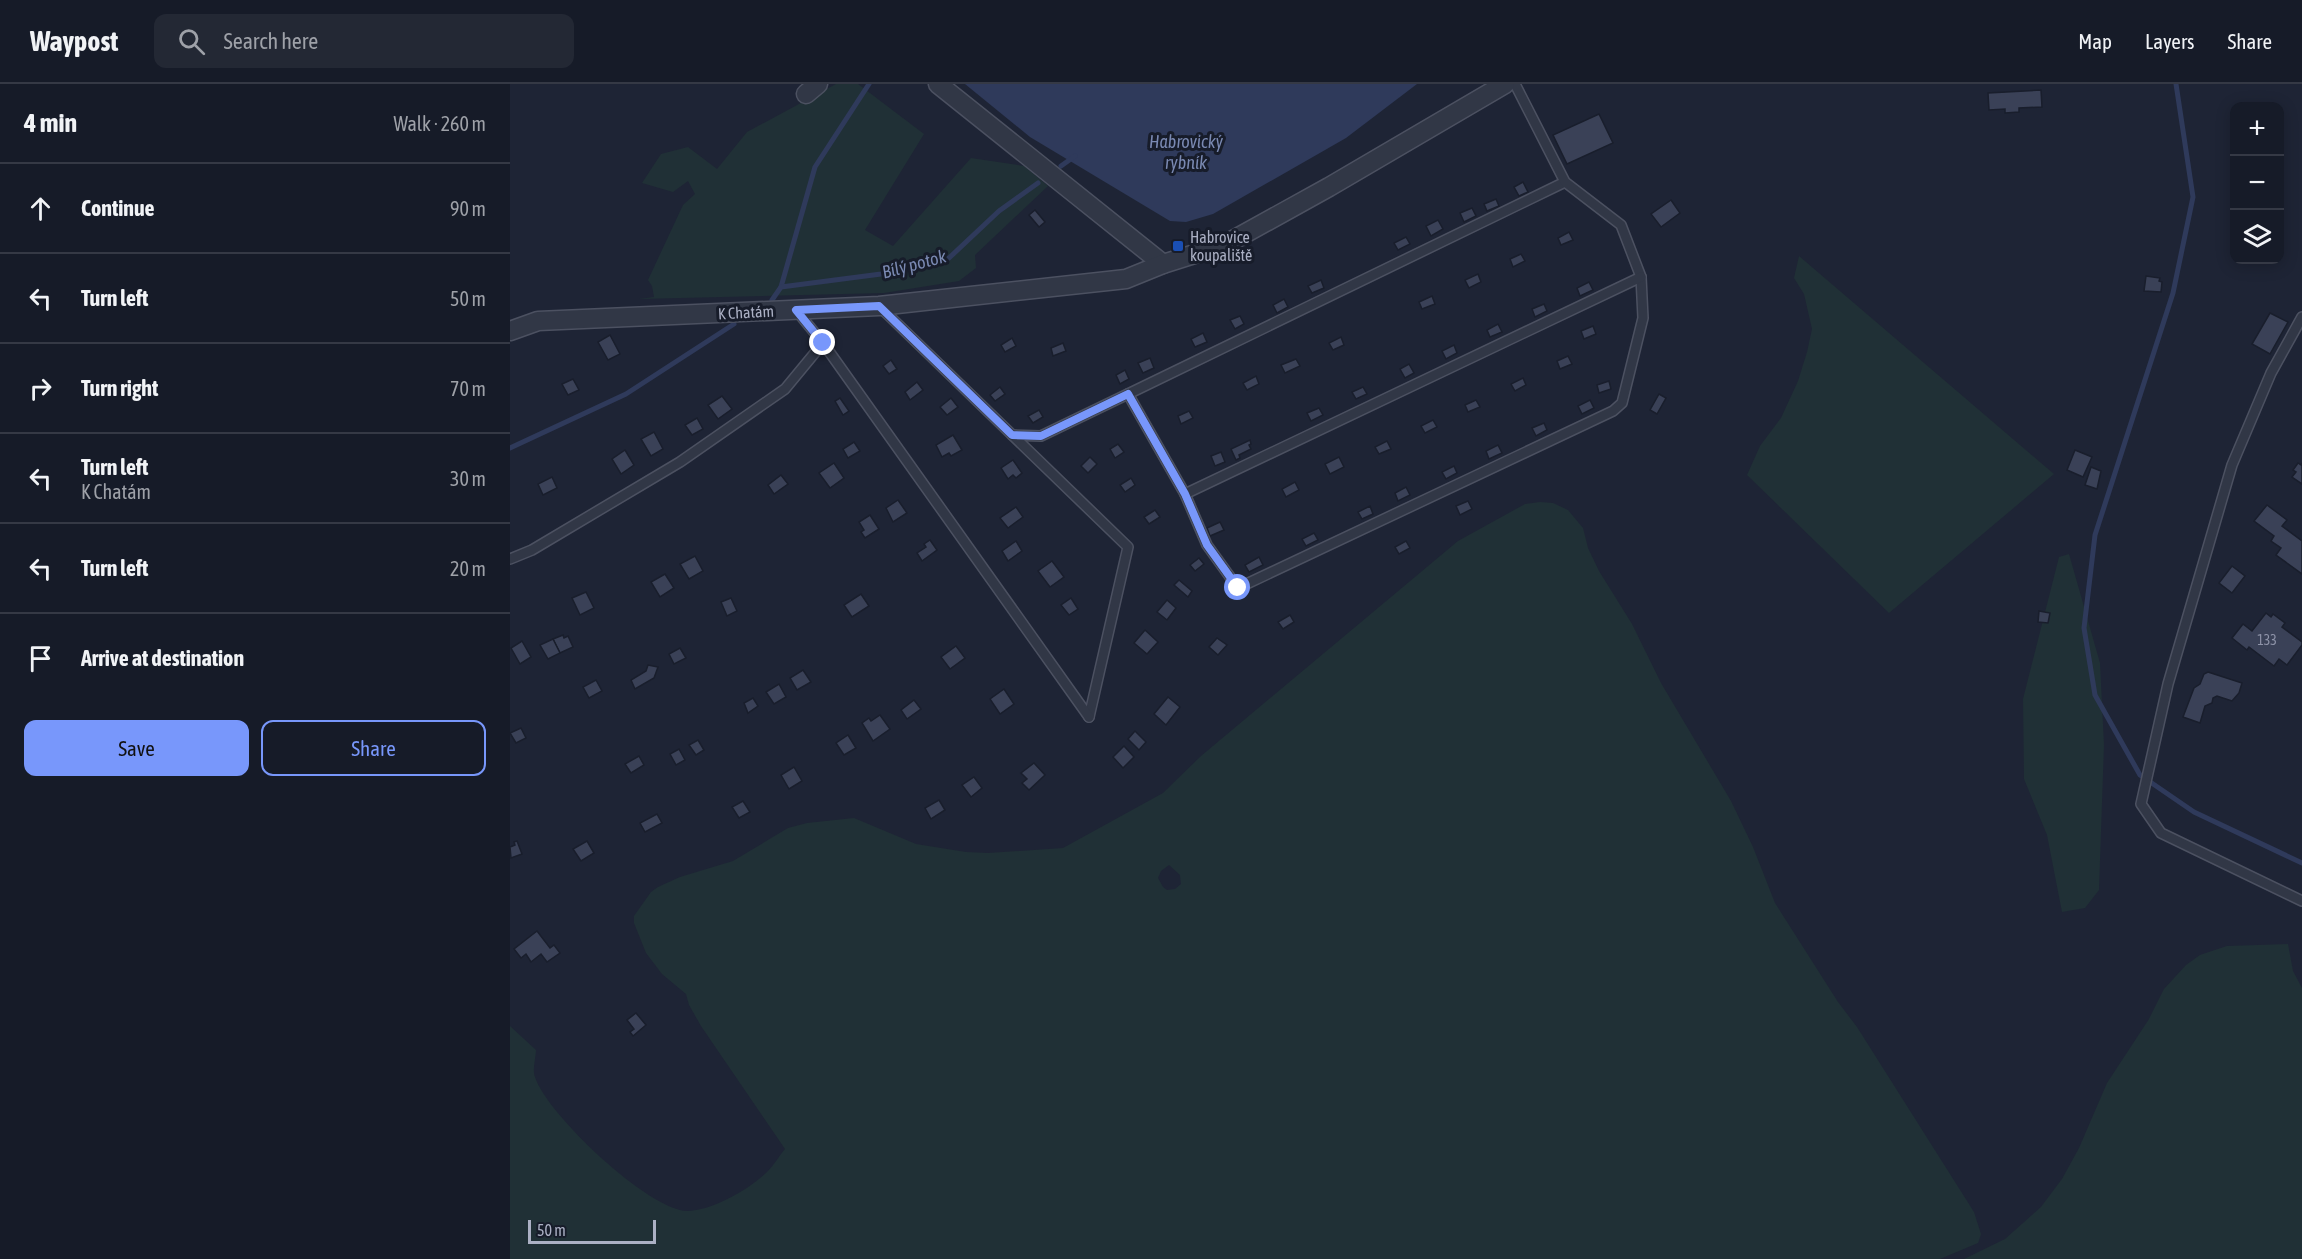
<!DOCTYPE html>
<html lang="en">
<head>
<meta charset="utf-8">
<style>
	:root { --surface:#161b28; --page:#232834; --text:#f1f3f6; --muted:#9ea1a8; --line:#353945; --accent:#7897fb }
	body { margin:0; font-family:"Asap Condensed",sans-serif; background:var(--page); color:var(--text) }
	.controls { position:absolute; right:18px; top:18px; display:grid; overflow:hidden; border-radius:12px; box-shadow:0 3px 15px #0003 }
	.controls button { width:54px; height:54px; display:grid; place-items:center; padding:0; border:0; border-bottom:2px solid var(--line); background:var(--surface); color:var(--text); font:30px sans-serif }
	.scale { position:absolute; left:18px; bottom:15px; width:128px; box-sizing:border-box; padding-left:6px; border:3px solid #abb0c4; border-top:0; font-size:16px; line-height:21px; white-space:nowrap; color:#abb0c4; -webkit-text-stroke:4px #171c2a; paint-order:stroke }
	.stop { position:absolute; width:18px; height:18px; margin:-14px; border:4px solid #7897fb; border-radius:50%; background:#fff }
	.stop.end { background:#7897fb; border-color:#fff; box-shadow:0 2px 6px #0008 }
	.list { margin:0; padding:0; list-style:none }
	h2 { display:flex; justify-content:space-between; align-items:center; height:78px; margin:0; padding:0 24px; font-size:26px }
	h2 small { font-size:20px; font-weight:400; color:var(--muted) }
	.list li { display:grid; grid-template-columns:39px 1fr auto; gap:18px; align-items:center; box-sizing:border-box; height:90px; padding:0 24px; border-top:2px solid var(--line) }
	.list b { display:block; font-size:22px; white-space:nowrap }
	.list p { margin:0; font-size:20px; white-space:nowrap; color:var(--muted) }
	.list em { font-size:20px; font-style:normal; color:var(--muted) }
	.actions { display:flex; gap:12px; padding:18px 24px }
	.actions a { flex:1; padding:14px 0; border:2px solid var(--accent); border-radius:12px; text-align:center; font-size:21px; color:var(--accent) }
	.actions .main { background:var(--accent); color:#111 }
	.icon { flex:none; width:33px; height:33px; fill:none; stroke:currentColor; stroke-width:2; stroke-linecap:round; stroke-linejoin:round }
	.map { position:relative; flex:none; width:1792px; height:1175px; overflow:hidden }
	header { display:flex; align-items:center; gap:36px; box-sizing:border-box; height:84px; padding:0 30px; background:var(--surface); border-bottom:2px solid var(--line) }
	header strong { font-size:28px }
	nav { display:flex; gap:33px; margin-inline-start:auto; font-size:21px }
	.search { width:420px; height:54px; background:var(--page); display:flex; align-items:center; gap:15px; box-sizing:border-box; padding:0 21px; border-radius:12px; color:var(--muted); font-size:22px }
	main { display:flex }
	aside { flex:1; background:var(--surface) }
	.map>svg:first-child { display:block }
	.green { fill:#203036; fill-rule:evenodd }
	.water { fill:#2f3a5b }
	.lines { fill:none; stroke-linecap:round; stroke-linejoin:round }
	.stream { stroke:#2f3a5b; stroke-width:5 }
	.building { fill:#3a4157; stroke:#191e2c; stroke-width:1.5 }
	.service-casing { stroke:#4c5161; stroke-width:12 }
	.minor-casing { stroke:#4c5161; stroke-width:21 }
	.service { stroke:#313746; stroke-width:9 }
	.minor { stroke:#313746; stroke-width:18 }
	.route { stroke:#7897fb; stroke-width:8 }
	.transit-dot { fill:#1a4fb4; stroke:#171c2a; stroke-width:2 }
	.labels { text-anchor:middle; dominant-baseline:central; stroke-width:6; stroke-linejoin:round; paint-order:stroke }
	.number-label { font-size:14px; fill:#8f94a9 }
	.poi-label { font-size:16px; fill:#abb0c4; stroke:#171c2a; text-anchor:start }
	.street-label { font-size:16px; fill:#abb0c4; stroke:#171c2a }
	.water-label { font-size:18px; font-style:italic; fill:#7a89b2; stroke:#171c2a }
</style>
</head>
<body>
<header>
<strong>Waypost</strong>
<div class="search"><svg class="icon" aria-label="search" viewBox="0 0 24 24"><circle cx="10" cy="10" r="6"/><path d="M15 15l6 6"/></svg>Search here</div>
<nav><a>Map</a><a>Layers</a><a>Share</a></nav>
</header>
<main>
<aside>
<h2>4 min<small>Walk · 260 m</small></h2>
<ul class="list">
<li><svg class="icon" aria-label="ahead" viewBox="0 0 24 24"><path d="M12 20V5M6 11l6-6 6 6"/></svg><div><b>Continue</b></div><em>90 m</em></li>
<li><svg class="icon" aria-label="left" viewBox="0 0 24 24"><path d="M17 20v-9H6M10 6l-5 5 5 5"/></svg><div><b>Turn left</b></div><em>50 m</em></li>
<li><svg class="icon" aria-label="right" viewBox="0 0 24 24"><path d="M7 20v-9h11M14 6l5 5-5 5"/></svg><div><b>Turn right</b></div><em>70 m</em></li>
<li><svg class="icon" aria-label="left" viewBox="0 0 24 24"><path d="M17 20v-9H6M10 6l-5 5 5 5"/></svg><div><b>Turn left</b><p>K Chatám</p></div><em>30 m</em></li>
<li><svg class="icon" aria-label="left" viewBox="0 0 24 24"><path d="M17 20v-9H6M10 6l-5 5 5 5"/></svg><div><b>Turn left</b></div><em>20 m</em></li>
<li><svg class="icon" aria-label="arrive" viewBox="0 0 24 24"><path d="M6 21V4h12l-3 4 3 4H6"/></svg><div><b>Arrive at destination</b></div></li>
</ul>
<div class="actions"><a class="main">Save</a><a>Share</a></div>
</aside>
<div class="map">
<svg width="1792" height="1175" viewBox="0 0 1792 1175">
	<rect width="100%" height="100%" fill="#1e2435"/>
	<!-- green -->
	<g class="green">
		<path d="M326,0H348L414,50L355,146L383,162L461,74L514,82L538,102L465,171L466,184L449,197L374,209L129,215L144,213L142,202L138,196L173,121L185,110L178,97L163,108L132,99L151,70L178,63L207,85L237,48Z"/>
		<path d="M1289,172L1544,390L1379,529L1237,391L1250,362L1271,334L1288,297L1297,268L1302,245L1294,210L1284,194Z"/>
		<path d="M1030,418L1043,419L1058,426L1073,444L1078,464L1089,487L1122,540L1151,599L1221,717L1243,763L1265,819L1328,918L1347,943L1464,1128L1471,1150L1468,1159L1430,1175H0V942L26,966C26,973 22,986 25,993C36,1029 138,1126 177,1127C202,1127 240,1105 258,1087C264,1081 269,1072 275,1065L191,942L179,921L176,910L152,890L136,869L124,839V832L141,808L148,803L170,793L223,777L278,744L297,739L344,734L406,760L456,768L478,769L553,764L653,709L691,672L948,457L1015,420ZM659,781L670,791L671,800L665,805L657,806L653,803L648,794L651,787Z"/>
		<path d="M1559,470L1590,579L1594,661L1589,806L1575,824L1552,828L1537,751L1514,695L1513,615L1549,473Z"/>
		<path d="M1778,860L1783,887L1792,904V1175H1454L1495,1155L1531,1123L1552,1095L1569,1064L1597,999L1639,935L1654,905L1676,881L1690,871L1717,862Z"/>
	</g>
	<!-- water -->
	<path class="water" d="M455,0H907L836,54L703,130L676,138L660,137L520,53Z"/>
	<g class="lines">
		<!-- stream -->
		<g class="stream">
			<path d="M1666,0L1683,113L1663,209L1585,451L1574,544L1585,611L1630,691L1684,728L1792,779"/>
			<path d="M551,82L565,72"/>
			<path d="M271,203L305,83L359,0"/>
			<path d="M262,216L271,203L371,190L439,174L489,127L528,99"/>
			<path d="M0,364L116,310L224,240"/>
		</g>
	</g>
	<!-- building -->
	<g class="building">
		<path d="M1531,6L1532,23L1509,24V28L1495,29V25L1479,26L1478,9Z"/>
		<path d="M1089,30L1103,59L1057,80L1043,51Z"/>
		<path d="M1013,98L1018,108L1009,112L1004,103Z"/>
		<path d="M986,115L989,122L977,127L974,120Z"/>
		<path d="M1161,116L1170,129L1151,143L1141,130Z"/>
		<path d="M962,124L966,132L954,138L950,129Z"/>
		<path d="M525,126L535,138L529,143L519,131Z"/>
		<path d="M928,136L933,145L921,152L916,142Z"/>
		<path d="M1059,148L1063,156L1051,161L1048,154Z"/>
		<path d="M896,153L900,160L888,166L884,159Z"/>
		<path d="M1011,170L1015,177L1003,183L1000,175Z"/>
		<path d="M968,190L971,198L959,204L955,196Z"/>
		<path d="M1636,192L1650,194L1649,197L1652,198L1651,208L1634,207Z"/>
		<path d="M811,196L814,204L802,209L798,202Z"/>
		<path d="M1079,198L1083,206L1070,212L1067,204Z"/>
		<path d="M922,212L925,220L912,225L909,218Z"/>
		<path d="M774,215L778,223L767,229L763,221Z"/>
		<path d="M1034,220L1037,227L1025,233L1022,225Z"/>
		<path d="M1760,229L1778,238L1760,270L1742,260Z"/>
		<path d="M730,232L734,240L725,245L720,236Z"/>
		<path d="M988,240L992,248L980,253L977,246Z"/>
		<path d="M1083,242L1086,250L1074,255L1071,247Z"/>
		<path d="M693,249L697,258L685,263L681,255Z"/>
		<path d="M100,251L110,270L98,276L88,258Z"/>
		<path d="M831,253L834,261L823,266L819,259Z"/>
		<path d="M502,254L506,262L495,268L491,261Z"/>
		<path d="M553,259L556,267L543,272L541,264Z"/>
		<path d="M944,261L947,269L936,275L932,267Z"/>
		<path d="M1058,272L1062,280L1050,285L1047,277Z"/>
		<path d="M640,274L644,284L633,289L628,279Z"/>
		<path d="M786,275L790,282L775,289L771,281Z"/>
		<path d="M381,276L387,285L379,290L373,282Z"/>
		<path d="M899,280L904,289L895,294L890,285Z"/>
		<path d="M615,286L619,295L610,300L606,291Z"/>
		<path d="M746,292L749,300L737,306L733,299Z"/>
		<path d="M1013,294L1016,301L1005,307L1001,300Z"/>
		<path d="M63,295L69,306L58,311L52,300Z"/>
		<path d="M1099,297L1101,305L1089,309L1087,301Z"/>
		<path d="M407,298L413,306L400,316L395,308Z"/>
		<path d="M490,303L495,310L485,317L480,311Z"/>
		<path d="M853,303L857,310L846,315L842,308Z"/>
		<path d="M1149,310L1156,314L1147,330L1140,326Z"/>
		<path d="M212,312L222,325L208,335L198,321Z"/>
		<path d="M330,314L339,327L333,331L325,317Z"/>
		<path d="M441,314L448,323L437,331L430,323Z"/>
		<path d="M966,316L970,323L958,328L955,321Z"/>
		<path d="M1080,316L1084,324L1072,330L1068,322Z"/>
		<path d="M809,324L813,331L801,337L797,329Z"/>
		<path d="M529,326L533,333L523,339L518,332Z"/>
		<path d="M679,327L683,334L671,340L668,332Z"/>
		<path d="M187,334L193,345L182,351L175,341Z"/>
		<path d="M923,336L927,343L915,349L911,342Z"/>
		<path d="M1034,339L1037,346L1026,352L1022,344Z"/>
		<path d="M144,348L153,365L141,372L131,355Z"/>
		<path d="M443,351L452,366L441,372L439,369L432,373L426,361Z"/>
		<path d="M740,356L741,360L739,361L741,365L729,371L730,374L726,376L721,365Z"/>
		<path d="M877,357L881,365L869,370L865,363Z"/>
		<path d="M344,358L350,367L338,374L333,365Z"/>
		<path d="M608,360L614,368L605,374L600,365Z"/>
		<path d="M988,361L992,369L979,375L976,367Z"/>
		<path d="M115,366L124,381L111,390L102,375Z"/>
		<path d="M1565,366L1582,373L1573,393L1557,386Z"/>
		<path d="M711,368L715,378L705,382L701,372Z"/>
		<path d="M580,373L587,380L578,389L571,382Z"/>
		<path d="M829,373L834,383L820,390L815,380Z"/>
		<path d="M503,376L512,389L506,394L503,391L498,395L491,384Z"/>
		<path d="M324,379L334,394L320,404L309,389Z"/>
		<path d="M1788,379L1791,381L1792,379V400L1782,393L1786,388L1783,386Z"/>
		<path d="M944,382L947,389L936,395L932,388Z"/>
		<path d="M1581,383L1591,387L1587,405L1575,401Z"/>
		<path d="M271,391L278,400L264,410L258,401Z"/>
		<path d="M42,393L47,404L33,411L28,400Z"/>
		<path d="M621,394L625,401L615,408L610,401Z"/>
		<path d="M785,398L789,406L776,413L772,405Z"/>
		<path d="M896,403L900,411L888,417L885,409Z"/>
		<path d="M388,416L397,429L383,438L376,424Z"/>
		<path d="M958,417L962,425L950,431L946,422Z"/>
		<path d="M1757,421L1777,436L1772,442L1792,457V490L1766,471L1771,464L1761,457L1764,452L1744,437Z"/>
		<path d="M860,422L863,430L852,435L848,428Z"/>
		<path d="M506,423L513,433L498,444L490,434Z"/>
		<path d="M645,426L650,433L639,440L634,433Z"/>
		<path d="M360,431L369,445L355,454L351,448L354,446L349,438Z"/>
		<path d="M710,438L714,446L700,452L697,444Z"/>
		<path d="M804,449L808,456L796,462L792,455Z"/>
		<path d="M420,456L427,466L412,477L407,469L416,463L414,460Z"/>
		<path d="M506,457L512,467L498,477L492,467Z"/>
		<path d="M896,457L900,464L889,470L885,463Z"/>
		<path d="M185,472L193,487L179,495L170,480Z"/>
		<path d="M749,473L753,481L739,488L735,481Z"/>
		<path d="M689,474L694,480L685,487L680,481Z"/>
		<path d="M542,477L554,493L540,503L528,487Z"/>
		<path d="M1722,482L1735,492L1722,509L1709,499Z"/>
		<path d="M155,490L164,504L150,513L141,498Z"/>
		<path d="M669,496L682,507L678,513L664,501Z"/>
		<path d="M76,508L84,524L70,531L62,514Z"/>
		<path d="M351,510L359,522L342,533L334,521Z"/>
		<path d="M221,514L227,527L217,532L211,518Z"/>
		<path d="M561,514L568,525L559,531L551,521Z"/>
		<path d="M657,516L666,524L657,536L647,528Z"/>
		<path d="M1529,527L1540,529L1538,539L1528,538Z"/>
		<path d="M1756,529L1761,533L1763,530L1775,539L1772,543L1792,558V561L1777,581L1769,575L1764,582L1739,563L1737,566L1722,554L1733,540L1742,547Z"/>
		<path d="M780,531L784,538L773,545L768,538Z"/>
		<path d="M635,546L648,558L637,570L624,559Z"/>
		<path d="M53,551L54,554L58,552L63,563L50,569L43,555Z"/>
		<path d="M707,554L717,561L708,571L699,563Z"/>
		<path d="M43,555L50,569L38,575L30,561Z"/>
		<path d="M12,557L21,573L10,580L1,564Z"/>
		<path d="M446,562L455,574L440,585L431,573Z"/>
		<path d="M170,564L176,574L164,580L159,570Z"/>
		<path d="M138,581L148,583L144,594L125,605L121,596L136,587Z"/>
		<path d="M293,586L301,598L287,606L280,594Z"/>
		<path d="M1698,588L1732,599L1729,609L1722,617L1707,612L1703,614L1702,619L1695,622L1690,639L1673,633L1684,604L1690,600L1694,590Z"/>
		<path d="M86,596L92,607L79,614L73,603Z"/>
		<path d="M269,600L276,613L264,620L256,608Z"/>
		<path d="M494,605L504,620L490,630L480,615Z"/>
		<path d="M658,613L670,623L656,641L644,630Z"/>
		<path d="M243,614L248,622L238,629L234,619Z"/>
		<path d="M404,616L411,625L397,635L391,626Z"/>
		<path d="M370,631L380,645L363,657L352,639L359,634L361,637Z"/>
		<path d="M11,644L16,654L6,659L0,649Z"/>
		<path d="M625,647L636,658L629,666L618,655Z"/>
		<path d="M338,651L346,664L334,671L326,659Z"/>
		<path d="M188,656L194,666L186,671L179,661Z"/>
		<path d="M614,662L624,673L613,684L603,673Z"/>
		<path d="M169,665L175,676L166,681L160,670Z"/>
		<path d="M129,672L134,681L121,689L115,680Z"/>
		<path d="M524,679L535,691L519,706L512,699L517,695L511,689Z"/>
		<path d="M284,683L292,697L279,705L271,691Z"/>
		<path d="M464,693L472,704L461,713L452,701Z"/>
		<path d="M429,716L435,726L421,735L415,724Z"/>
		<path d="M233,717L240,728L229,734L222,723Z"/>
		<path d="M147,730L152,739L135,748L130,739Z"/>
		<path d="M7,757L12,770L1,774L0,763L5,761L4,758Z"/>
		<path d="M77,757L84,769L71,777L63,765Z"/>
		<path d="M27,847L40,864L44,861L50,869L37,878L31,870L21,878L16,870L11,874L4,865Z"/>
		<path d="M126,929L136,941L123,952L120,948L124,945L117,936Z"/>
	</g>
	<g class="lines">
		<defs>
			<g id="service">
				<path d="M370,223L618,463L579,633"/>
				<path d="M286,226L313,259L579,633"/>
				<path d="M1792,233L1761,289L1722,381L1658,600L1631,720L1651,749L1792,817"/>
				<path d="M618,310L1055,98"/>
				<path d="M502,351L531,352L618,310L675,410L697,461L728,504L1103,327L1112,319L1133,234L1131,193L1111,141L1055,98L1005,0"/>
				<path d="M675,410L1131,193"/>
				<path d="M0,475L22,466L170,378L275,305L313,259"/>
			</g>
			<g id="minor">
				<path d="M428,0L653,180"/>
				<path d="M296,10L308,0"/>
				<path d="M0,247L28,237L369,222L616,195L653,180L716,160L819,103L995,0"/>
			</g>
		</defs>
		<!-- service casing -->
		<use href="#service" class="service-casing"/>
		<!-- minor casing -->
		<use href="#minor" class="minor-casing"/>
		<!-- service -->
		<use href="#service" class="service"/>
		<!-- minor -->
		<use href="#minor" class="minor"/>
	</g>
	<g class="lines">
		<!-- route -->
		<path class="route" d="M313,259L286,226L369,222L502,351L531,352L618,310L675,410L697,461L728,504"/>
	</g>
	<!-- markers -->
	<rect class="transit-dot" x="662" y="156" width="12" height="12" rx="3"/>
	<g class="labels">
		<!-- number labels -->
		<g class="number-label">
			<text x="1757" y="556">133</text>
		</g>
		<!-- poi labels -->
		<g class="poi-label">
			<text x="680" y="153">Habrovice<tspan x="680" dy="18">koupaliště</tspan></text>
		</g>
		<!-- street labels -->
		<g class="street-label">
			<text transform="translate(236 228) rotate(-3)">K Chatám</text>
		</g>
		<!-- water labels -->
		<g class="water-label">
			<text x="676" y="57">Habrovický<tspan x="676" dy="21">rybník</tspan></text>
			<text transform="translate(404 180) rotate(-15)">Bílý potok</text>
		</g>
	</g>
</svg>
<div class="controls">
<button>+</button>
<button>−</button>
<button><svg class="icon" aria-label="layers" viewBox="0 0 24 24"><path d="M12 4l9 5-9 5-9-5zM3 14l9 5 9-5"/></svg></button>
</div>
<div class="scale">50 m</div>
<div class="stop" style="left:728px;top:504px"></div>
<div class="stop end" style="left:313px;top:259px"></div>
</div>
</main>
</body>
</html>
